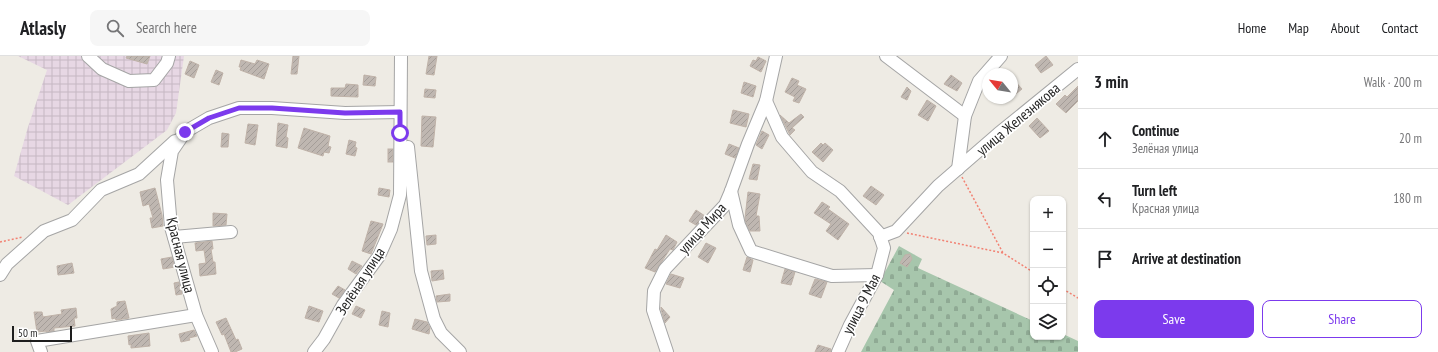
<!DOCTYPE html>
<html lang="en">
<head>
<meta charset="utf-8">
<style>
	:root { --surface:#fff; --page:#f6f6f6; --text:#202124; --muted:#757577; --line:#e0e0e0; --accent:#7c3aed }
	body { margin:0; font-family:"PT Sans Narrow",sans-serif; background:var(--page); color:var(--text) }
	.controls { position:absolute; right:12px; bottom:12px; display:grid; overflow:hidden; border-radius:8px; box-shadow:0 1px 3px #0004 }
	.controls button { width:36px; height:36px; display:grid; place-items:center; padding:0; border:0; border-bottom:1px solid var(--line); background:var(--surface); color:var(--text); font:20px sans-serif }
	.compass { position:absolute; left:982px; top:12px; width:36px; height:36px; border-radius:50%; background:var(--surface); box-shadow:0 1px 3px #0004; rotate:300deg }
	.scale { position:absolute; left:12px; bottom:10px; width:60px; box-sizing:border-box; padding-left:4px; border:2px solid #1e1e1e; border-top:0; font-size:11px; line-height:14px; white-space:nowrap; color:#1e1e1e; -webkit-text-stroke:3px #fff; paint-order:stroke }
	.stop { position:absolute; width:12px; height:12px; margin:-9px; border:3px solid #7c3aed; border-radius:50%; background:#fff }
	.stop.end { background:#7c3aed; border-color:#fff; box-shadow:0 1px 4px #0008 }
	.list { margin:0; padding:0; list-style:none }
	h2 { display:flex; justify-content:space-between; align-items:center; height:52px; margin:0; padding:0 16px; font-size:17px }
	h2 small { font-size:13px; font-weight:400; color:var(--muted) }
	.list li { display:grid; grid-template-columns:26px 1fr auto; gap:12px; align-items:center; box-sizing:border-box; height:60px; padding:0 16px; border-top:1px solid var(--line) }
	.list b { display:block; font-size:15px; white-space:nowrap }
	.list p { margin:0; font-size:13px; white-space:nowrap; color:var(--muted) }
	.list em { font-size:13px; font-style:normal; color:var(--muted) }
	.actions { display:flex; gap:8px; padding:12px 16px }
	.actions a { flex:1; padding:9px 0; border:1px solid var(--accent); border-radius:8px; text-align:center; font-size:14px; color:var(--accent) }
	.actions .main { background:var(--accent); color:#fff }
	.icon { flex:none; width:22px; height:22px; fill:none; stroke:currentColor; stroke-width:2; stroke-linecap:round; stroke-linejoin:round }
	.map { position:relative; flex:none; width:1078px; height:296px; overflow:hidden }
	header { display:flex; align-items:center; gap:24px; box-sizing:border-box; height:56px; padding:0 20px; background:var(--surface); border-bottom:1px solid var(--line) }
	header strong { font-size:19px }
	nav { display:flex; gap:22px; margin-inline-start:auto; font-size:14px }
	.search { width:280px; height:36px; background:var(--page); display:flex; align-items:center; gap:10px; box-sizing:border-box; padding:0 14px; border-radius:8px; color:var(--muted); font-size:15px }
	main { display:flex }
	aside { flex:1; background:var(--surface) }
	.map>svg:first-child { display:block }
	.industrial { fill:url(#industrial-grid) }
	.cemetery { fill:url(#cemetery-stones) }
	.building { fill:url(#building-hatch); stroke:#bfb2a8 }
	.lines { fill:none; stroke-linecap:round; stroke-linejoin:round }
	.minor-casing { stroke:#a5a5a5; stroke-width:14 }
	.path { stroke:#f28172; stroke-width:1.5; stroke-dasharray:2 2; stroke-linecap:butt }
	.minor { stroke:#fff; stroke-width:12 }
	.route { stroke:#7c3aed; stroke-width:5 }
	.labels { text-anchor:middle; dominant-baseline:central; stroke-width:3.5; stroke-linejoin:round; paint-order:stroke }
	.street-label { font-size:15px; fill:#1e1e1e; stroke:#fff }
</style>
</head>
<body>
<header>
<strong>Atlasly</strong>
<div class="search"><svg class="icon" aria-label="search" viewBox="0 0 24 24"><circle cx="10" cy="10" r="6"/><path d="M15 15l6 6"/></svg>Search here</div>
<nav><a>Home</a><a>Map</a><a>About</a><a>Contact</a></nav>
</header>
<main>
<div class="map">
<svg width="1078" height="296" viewBox="0 0 1078 296">
	<defs>
		<pattern id="industrial-grid" width="8" height="8" patternUnits="userSpaceOnUse"><rect width="8" height="8" fill="#e7d7e4"/><path d="M0 4h8M4 0v8" fill="none" stroke="#c6b8c3"/></pattern>
		<pattern id="cemetery-stones" width="16" height="16" patternUnits="userSpaceOnUse"><rect width="16" height="16" fill="#a7c6ac"/><path d="M2 7V4a2 2 0 0 1 4 0v3zM10 15v-3a2 2 0 0 1 4 0v3z" fill="#8faa94"/></pattern>
		<pattern id="building-hatch" width="6" height="6" patternUnits="userSpaceOnUse"><rect width="6" height="6" fill="#bfb7b1"/><path d="M-1 1l2-2M0 6l6-6M5 7l2-2" fill="none" stroke="#a49d98"/></pattern>
	</defs>
	<rect width="100%" height="100%" fill="#eeebe4"/>
	<!-- industrial -->
	<path class="industrial" d="M18,0H184L176,57L167,74L68,149L14,120L28,71L47,14Z"/>
	<!-- cemetery -->
	<path class="cemetery" d="M899,190L922,203L918,212L1033,265V281H1063V278L1078,285V296H861L894,234L880,225Z"/>
	<!-- building -->
	<g class="building">
		<path d="M127,0H150L147,8L126,2Z"/>
		<path d="M293,0H299L297,18H291Z"/>
		<path d="M429,0H437L434,19L426,18Z"/>
		<path d="M1046,0L1053,9L1041,17L1035,9Z"/>
		<path d="M758,1L766,5L761,16L750,10L753,4L756,5Z"/>
		<path d="M241,4L255,8L257,4L269,8L264,23L240,14L241,11H239Z"/>
		<path d="M190,5L199,9L194,22L185,18Z"/>
		<path d="M216,14L223,17L219,29L211,26Z"/>
		<path d="M364,19L376,21L375,30L363,29Z"/>
		<path d="M951,19L962,27L957,35L944,28Z"/>
		<path d="M792,22L799,25L797,29L806,33L799,47L793,45L795,41L785,36Z"/>
		<path d="M1012,22L1022,33L1012,41Z"/>
		<path d="M744,26L756,30L753,41L741,37Z"/>
		<path d="M346,28L358,29V41L331,40V32H345Z"/>
		<path d="M1078,30V45L1066,57L1056,48L1065,39L1067,41Z"/>
		<path d="M907,31L911,35L907,44L901,41Z"/>
		<path d="M425,33L436,34L435,42L424,41Z"/>
		<path d="M927,44L936,50L928,65L918,59Z"/>
		<path d="M733,54L749,58L746,71L730,67Z"/>
		<path d="M801,58L804,61L792,72L795,74L790,79L780,59L789,67Z"/>
		<path d="M422,60L436,61L433,91L421,90Z"/>
		<path d="M1037,62L1049,75L1040,82L1029,70Z"/>
		<path d="M278,67L288,69L286,81L288,82L287,92L276,90Z"/>
		<path d="M248,68L258,69L255,89L245,87Z"/>
		<path d="M304,72L330,80L328,90L331,91L329,97L324,96L323,100L298,92Z"/>
		<path d="M762,75L769,79L762,93L756,89Z"/>
		<path d="M222,77L229,78L228,91H221Z"/>
		<path d="M349,84L356,86L355,91L357,92L355,100L346,98Z"/>
		<path d="M821,87L823,89L825,87L833,94L823,106L812,96Z"/>
		<path d="M729,88L739,92L735,102L725,98Z"/>
		<rect x="388" y="93" width="5" height="13"/>
		<path d="M753,108L760,109L757,124L749,123Z"/>
		<path d="M871,130L884,139L876,149L863,140Z"/>
		<path d="M155,132L162,159L163,170L152,172L150,162H153L149,148L143,150L140,136Z"/>
		<path d="M379,132L390,134L389,141L378,139Z"/>
		<path d="M748,136L760,138L756,160H759L760,175H750L746,167L745,162Z"/>
		<path d="M822,146L830,151L828,153L849,168L838,184L826,175L831,168L814,157Z"/>
		<path d="M696,154L705,160L696,169L689,165Z"/>
		<path d="M213,157L227,158L226,169L213,170Z"/>
		<path d="M371,165L383,168L371,198L362,195Z"/>
		<path d="M436,179V188L427,189L426,180Z"/>
		<path d="M666,179L677,186L673,194L670,193L655,216L645,212L655,193L657,194Z"/>
		<path d="M212,185L213,193H211L213,206H215L216,218L200,220L199,208L206,207L204,194L196,195L195,187Z"/>
		<path d="M706,187L716,192L708,207L698,201Z"/>
		<path d="M910,198L912,203L907,211L900,207L905,199Z"/>
		<path d="M172,201L175,211L163,213L161,203Z"/>
		<path d="M747,201L753,204L750,216L743,214Z"/>
		<path d="M352,205L362,210L356,218L348,213Z"/>
		<path d="M72,207L74,217L58,219L57,210Z"/>
		<path d="M785,213L795,216L791,229L781,227Z"/>
		<path d="M443,214L444,223L432,225L431,215Z"/>
		<path d="M671,218L684,222L680,232L666,228Z"/>
		<path d="M815,223L827,226L821,242L809,238Z"/>
		<path d="M179,226L182,238L176,239L174,227Z"/>
		<path d="M338,230L345,234L339,242L332,238Z"/>
		<path d="M450,238V245L437,246L436,240Z"/>
		<path d="M125,245L129,262L116,264L115,262L112,263L111,253L117,250V246Z"/>
		<path d="M309,250L323,255L319,266L305,262Z"/>
		<path d="M356,250L365,254L361,262L352,258Z"/>
		<path d="M661,251L670,261L665,267L661,253Z"/>
		<path d="M76,252L77,262H74L75,270L54,272V275L46,276V275L37,276L34,256H42L43,261L62,258L61,254Z"/>
		<path d="M382,255L390,257L388,271L379,269Z"/>
		<path d="M226,262L236,284L238,283L242,293L235,296H231L224,278L222,279L216,266Z"/>
		<path d="M415,263L427,266L430,272L429,278L412,273Z"/>
		<path d="M194,274L197,280L189,282L190,284L181,286L179,278Z"/>
		<path d="M149,277L150,290L131,292V288L129,289L128,280Z"/>
		<path d="M818,289L831,293V296H815Z"/>
	</g>
	<g class="lines">
		<defs>
			<g id="minor">
				<path d="M88,0L102,13L129,25L154,24L167,7L169,0"/>
				<path d="M886,0L965,60"/>
				<path d="M766,45L782,81L812,116L840,135L879,177L884,192L877,219L850,269L838,296"/>
				<path d="M408,91L421,215L434,263L441,277L460,296"/>
				<path d="M958,113L965,60L979,25L1001,0"/>
				<path d="M731,135L739,169L751,195L832,220L877,219"/>
				<path d="M174,181L231,176"/>
				<path d="M880,181L896,175L938,130L998,78L1078,13"/>
				<path d="M0,219L7,208L44,175L72,164L101,134L139,118L175,85"/>
				<path d="M41,296L37,285L196,259"/>
				<path d="M212,296L196,259L171,171L167,124L172,95L185,76L209,62L239,52H272L345,57L400,56"/>
				<path d="M314,296L324,283L343,249L379,200L391,173L400,139L401,0"/>
				<path d="M667,296L653,254L654,235L665,213L725,149L731,135L748,88L766,45L776,0"/>
			</g>
		</defs>
		<!-- minor casing -->
		<use href="#minor" class="minor-casing"/>
		<!-- path -->
		<g class="path">
			<path d="M962,121L1003,197"/>
			<path d="M907,177L1003,197L1033,216"/>
			<path d="M0,186L23,181"/>
			<path d="M1063,233L1078,242"/>
		</g>
		<!-- minor -->
		<use href="#minor" class="minor"/>
	</g>
	<g class="lines">
		<!-- route -->
		<path class="route" d="M185,76L209,62L239,52H272L345,57L400,56V77"/>
	</g>
	<g class="labels">
		<!-- street labels -->
		<g class="street-label">
			<text transform="translate(1018 63) rotate(-40)">улица Железнякова</text>
			<text transform="translate(702 172) rotate(-48)">улица Мира</text>
			<text transform="translate(181 199) rotate(76)">Красная улица</text>
			<text transform="translate(360 225) rotate(-57)">Зелёная улица</text>
			<text transform="translate(861 248) rotate(-63)">улица 9 Мая</text>
		</g>
	</g>
</svg>
<div class="controls">
<button>+</button>
<button>−</button>
<button><svg class="icon" aria-label="locate" viewBox="0 0 24 24"><circle cx="12" cy="12" r="6"/><path d="M12 2v4M12 18v4M2 12h4M18 12h4"/></svg></button>
<button><svg class="icon" aria-label="layers" viewBox="0 0 24 24"><path d="M12 4l9 5-9 5-9-5zM3 14l9 5 9-5"/></svg></button>
</div>
<svg class="compass" viewBox="-18 -18 36 36"><path d="M0-13l5 13h-10z" fill="#e53935"/><path d="M0 13l5-13h-10z" fill="#757577"/></svg>
<div class="scale">50 m</div>
<div class="stop" style="left:400px;top:77px"></div>
<div class="stop end" style="left:185px;top:76px"></div>
</div>
<aside>
<h2>3 min<small>Walk · 200 m</small></h2>
<ul class="list">
<li><svg class="icon" aria-label="ahead" viewBox="0 0 24 24"><path d="M12 20V5M6 11l6-6 6 6"/></svg><div><b>Continue</b><p>Зелёная улица</p></div><em>20 m</em></li>
<li><svg class="icon" aria-label="left" viewBox="0 0 24 24"><path d="M17 20v-9H6M10 6l-5 5 5 5"/></svg><div><b>Turn left</b><p>Красная улица</p></div><em>180 m</em></li>
<li><svg class="icon" aria-label="arrive" viewBox="0 0 24 24"><path d="M6 21V4h12l-3 4 3 4H6"/></svg><div><b>Arrive at destination</b></div></li>
</ul>
<div class="actions"><a class="main">Save</a><a>Share</a></div>
</aside>
</main>
</body>
</html>
